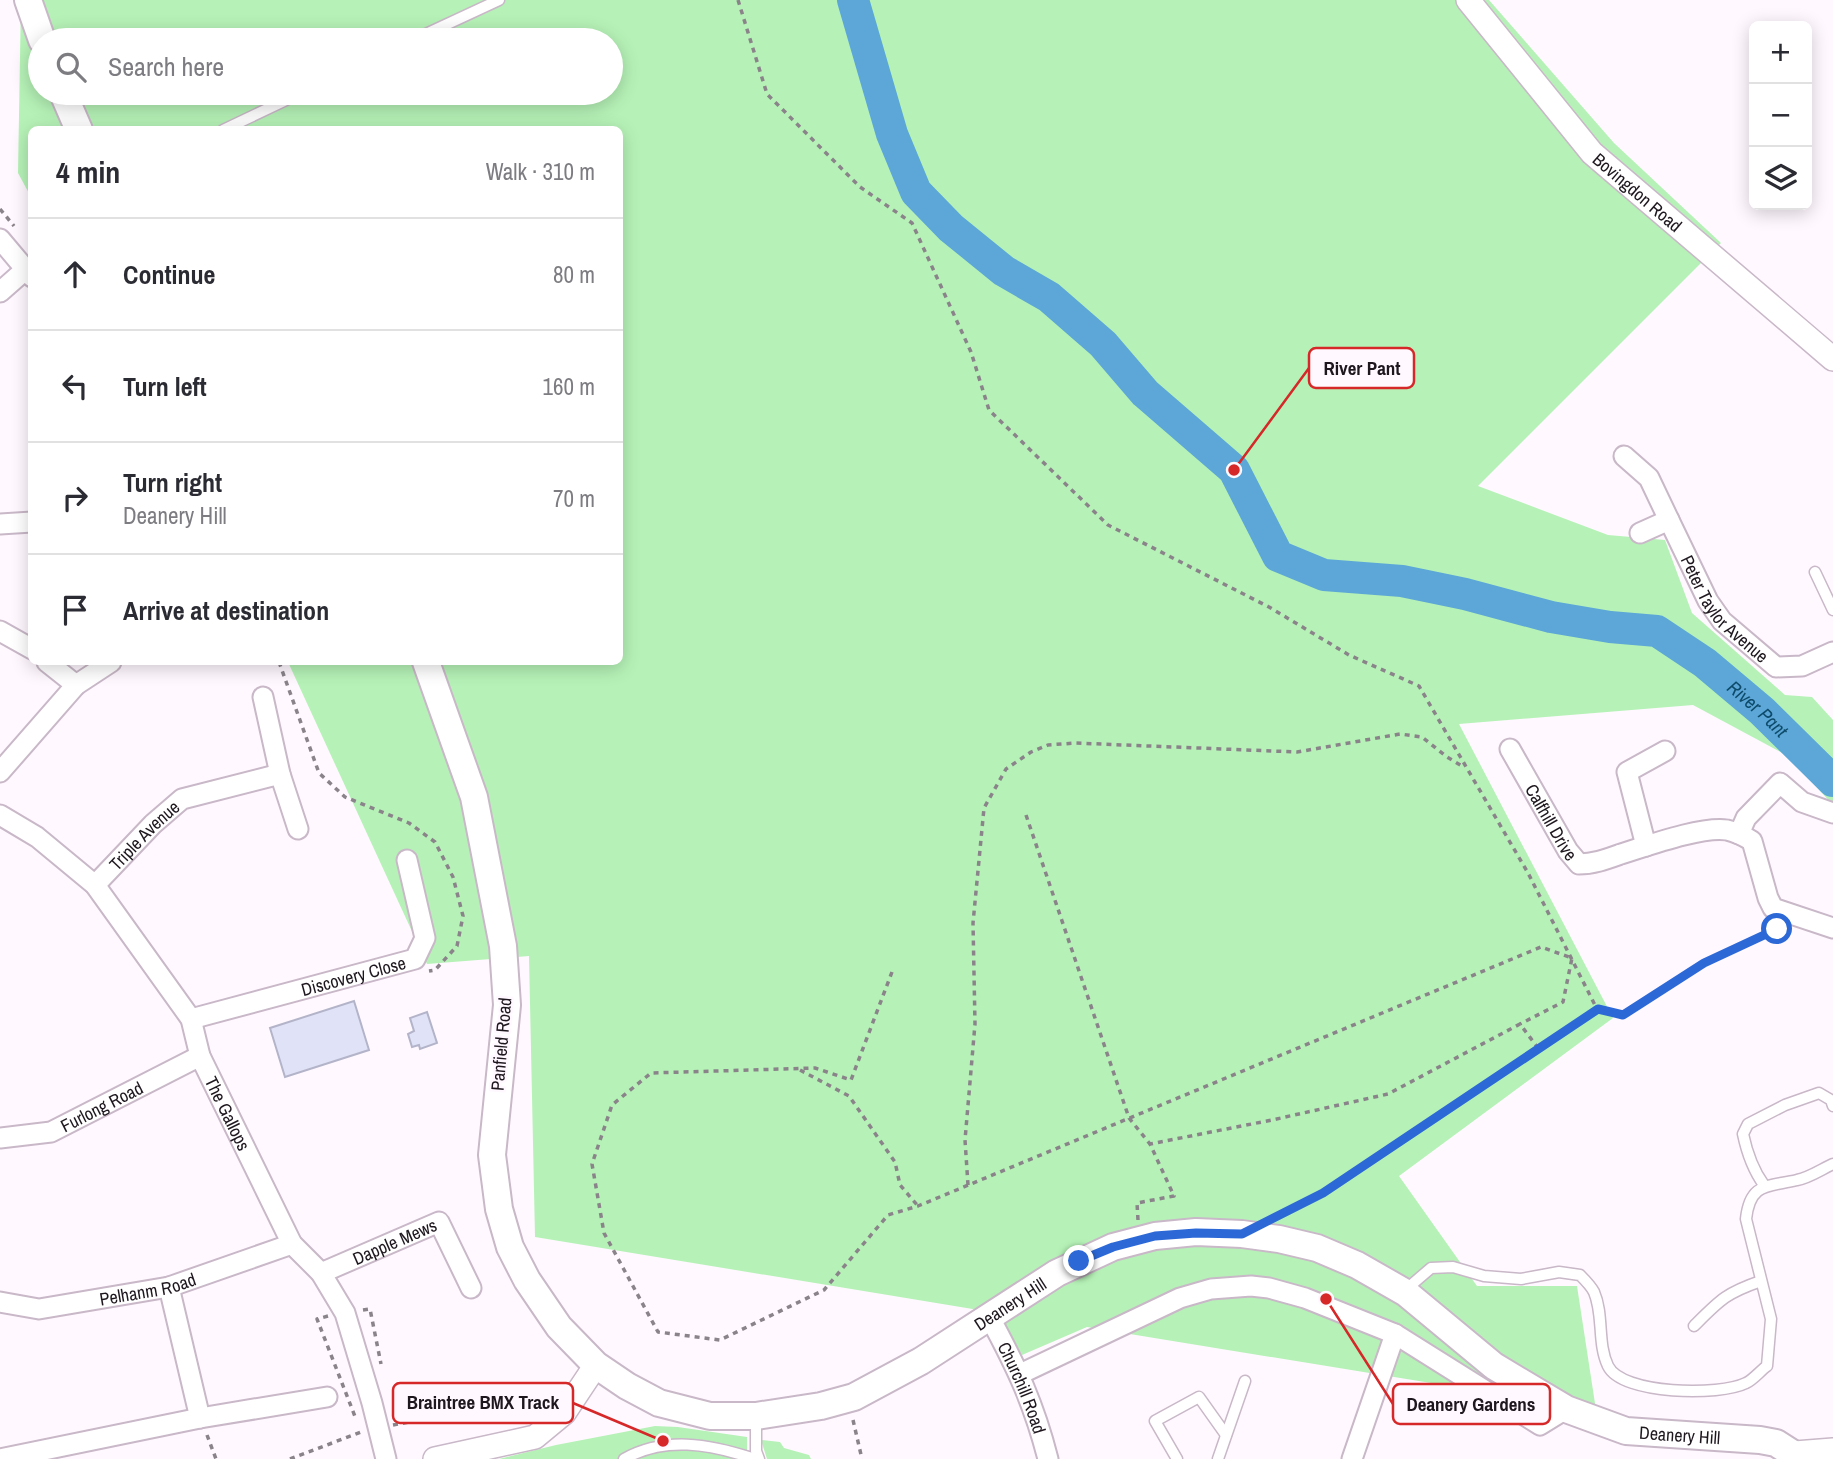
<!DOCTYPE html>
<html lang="en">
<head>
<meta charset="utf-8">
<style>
	:root { --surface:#fff; --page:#f7f7f7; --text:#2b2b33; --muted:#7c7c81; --line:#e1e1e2 }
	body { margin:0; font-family:"Archivo Narrow",sans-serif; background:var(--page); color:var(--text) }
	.controls { position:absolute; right:21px; top:21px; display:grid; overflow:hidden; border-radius:10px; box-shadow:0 4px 18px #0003 }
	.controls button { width:63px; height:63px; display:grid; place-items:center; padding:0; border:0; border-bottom:2px solid var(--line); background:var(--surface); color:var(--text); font:35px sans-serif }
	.stop { position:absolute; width:21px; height:21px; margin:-16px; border:5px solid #2c69d7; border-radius:50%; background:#fff }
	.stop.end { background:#2c69d7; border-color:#fff; box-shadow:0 2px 7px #0008 }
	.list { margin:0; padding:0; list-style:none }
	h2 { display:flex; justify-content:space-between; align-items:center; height:91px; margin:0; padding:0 28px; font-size:30px }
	h2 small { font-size:23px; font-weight:400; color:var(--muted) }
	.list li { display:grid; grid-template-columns:46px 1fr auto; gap:21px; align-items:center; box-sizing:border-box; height:112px; padding:0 28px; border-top:2px solid var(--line) }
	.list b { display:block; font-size:26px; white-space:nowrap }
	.list p { margin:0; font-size:23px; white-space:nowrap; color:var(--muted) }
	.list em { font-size:23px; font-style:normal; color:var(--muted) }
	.icon { flex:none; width:38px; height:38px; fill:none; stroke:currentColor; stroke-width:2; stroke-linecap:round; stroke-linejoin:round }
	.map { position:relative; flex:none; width:1833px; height:1459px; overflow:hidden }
	.search { position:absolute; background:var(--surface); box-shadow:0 4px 18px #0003; left:28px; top:28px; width:595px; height:77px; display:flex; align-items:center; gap:18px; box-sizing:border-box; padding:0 24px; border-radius:38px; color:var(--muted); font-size:26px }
	.panel { position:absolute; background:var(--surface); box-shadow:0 4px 18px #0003; left:28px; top:126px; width:595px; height:539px; border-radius:10px }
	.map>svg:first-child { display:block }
	.green { fill:#b6f2b7; fill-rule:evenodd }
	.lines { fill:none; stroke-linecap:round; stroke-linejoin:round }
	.river { stroke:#5ca7d7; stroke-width:32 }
	.building { fill:#e0e2f8; stroke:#b3b4c9; stroke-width:2 }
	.service-casing { stroke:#c9b8c8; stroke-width:13 }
	.minor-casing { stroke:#c9b8c8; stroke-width:23 }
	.tertiary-casing { stroke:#c9b8c8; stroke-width:26 }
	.secondary-casing { stroke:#c9b8c8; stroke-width:30 }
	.path { stroke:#8a848a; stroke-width:3.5; stroke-dasharray:5 5; stroke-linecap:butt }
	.service { stroke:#fff; stroke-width:10 }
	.minor { stroke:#fff; stroke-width:19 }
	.tertiary { stroke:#fff; stroke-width:23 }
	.secondary { stroke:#fff; stroke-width:26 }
	.route { stroke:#2c69d7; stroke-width:9 }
	.labels { text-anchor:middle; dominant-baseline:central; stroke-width:5; stroke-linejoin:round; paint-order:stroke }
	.street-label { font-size:18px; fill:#1e181e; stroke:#fff8ff }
	.water-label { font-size:19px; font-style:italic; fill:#0e4a6a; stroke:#fff8ff }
	.leader { fill:none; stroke:#d62828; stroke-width:2.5 }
	.callout-dot { fill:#d62828; stroke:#fff8ff; stroke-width:2.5 }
	.callout { fill:#fff8ff; stroke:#d62828; stroke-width:2.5 }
	.callout-label { font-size:19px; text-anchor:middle; font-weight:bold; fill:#1e181e }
</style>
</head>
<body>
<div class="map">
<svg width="1833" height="1459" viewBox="0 0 1833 1459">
	<rect width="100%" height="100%" fill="#fff8ff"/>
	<!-- green -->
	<g class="green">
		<path d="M21,0H1489L1614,143L1721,243L1478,486L1608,535L1665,540L1692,613L1785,695L1812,697L1833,720V805L1788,756L1693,705L1459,724L1613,1018L1399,1176L1477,1286H1577L1596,1410L1087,1327L1022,1355L1003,1320L1009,1315L535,1237L529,956L427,964L288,662H620V130H32L31,197L18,173ZM40,40H611V93H40Z"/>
		<path d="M655,1426L678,1427L747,1437V1451L734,1459H499L556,1445Z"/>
		<path d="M761,1440L780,1442L784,1448L809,1455L811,1459H767Z"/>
	</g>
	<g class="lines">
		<!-- river -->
		<path class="river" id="s1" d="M853,0L892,134L916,192L951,228L1004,271L1049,297L1103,344L1145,393L1234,470L1278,556L1324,575L1402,581L1465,594L1551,617L1610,627L1657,631L1705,663L1762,711L1833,781"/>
	</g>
	<!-- building -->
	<g class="building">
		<path d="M354,1001L369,1050L285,1077L270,1028Z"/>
		<path d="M427,1012L437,1043L420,1049L419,1045L412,1047L408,1034L414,1031L410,1018Z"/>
	</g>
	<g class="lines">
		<defs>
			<g id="service">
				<path d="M413,40L499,0"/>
				<path d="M223,130L301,93"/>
				<path d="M1815,572L1833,610"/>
				<path d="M1764,1185C1753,1170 1747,1153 1743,1134L1748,1124L1785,1105L1819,1093L1831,1100L1833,1106"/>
				<path d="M1406,1293L1410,1286L1431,1268L1453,1267L1484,1276L1521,1279L1559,1272L1580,1275C1585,1280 1591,1286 1594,1292C1604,1315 1597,1343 1608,1366C1622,1395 1720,1396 1746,1383C1753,1380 1760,1371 1767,1366L1771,1319L1746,1219C1750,1182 1768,1187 1797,1180C1809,1178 1822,1169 1833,1164"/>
				<path d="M1694,1326C1720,1300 1726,1293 1761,1281"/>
				<path d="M756,1416V1451L759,1459"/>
				<path d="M624,1459C665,1436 709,1444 752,1458"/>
				<path d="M1177,1459L1155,1421L1199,1397L1226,1435"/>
				<path d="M1218,1459L1245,1381"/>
			</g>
			<g id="minor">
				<path d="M0,239L32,277"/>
				<path d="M0,292L25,270"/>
				<path d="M1624,456L1649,478L1669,520"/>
				<path d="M0,524L32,522"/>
				<path id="s2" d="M1640,533L1669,520L1708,601L1722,621L1776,667L1802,666L1833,652"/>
				<path d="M0,631L32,649"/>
				<path d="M47,662L76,685"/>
				<path d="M263,697L280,774L298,829"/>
				<path id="s3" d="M1510,749L1568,851L1579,864C1594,864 1607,859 1621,854C1647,846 1702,826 1727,830C1736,832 1744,836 1752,841L1768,898L1773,908L1833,928"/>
				<path d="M0,772L76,685L111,662"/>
				<path id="s4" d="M0,815L37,837L95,885L191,1019L200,1056L292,1244L321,1273L345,1313L372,1403L386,1459"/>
				<path d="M1739,834L1746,818L1780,783L1802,802L1833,813"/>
				<path d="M1646,846L1627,772L1665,751"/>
				<path id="s5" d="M95,885L153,824L182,799L280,774"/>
				<path id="s6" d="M191,1019L415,959L425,938L407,860"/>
				<path id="s7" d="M0,1138L51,1132L200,1056"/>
				<path id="s8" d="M321,1273L439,1222L471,1288"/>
				<path d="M169,1287L200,1418"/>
				<path id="s9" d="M0,1302L39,1309L169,1287L292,1244"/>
				<path id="s10" d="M990,1318C1017,1368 1034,1404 1048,1459"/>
				<path d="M1020,1374L1180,1298L1211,1289L1251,1286L1269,1288L1305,1298L1395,1334L1540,1425L1566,1409"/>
				<path d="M0,1459L200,1418L327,1397"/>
				<path d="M1352,1459L1395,1334"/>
			</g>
			<g id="tertiary">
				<path id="s11" d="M1468,0L1592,153L1833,359"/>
				<path d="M1795,1453L1833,1450"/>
				<path d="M435,1459L535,1437L564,1413L596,1365"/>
			</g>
			<g id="secondary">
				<path d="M28,0L42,40"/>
				<path d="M63,93L79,130"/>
				<path id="s12" d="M426,662L474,797L503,946L507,1005L492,1155L499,1209L510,1247L527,1280L559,1327L596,1365L627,1386L659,1403L710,1416H756L821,1406L854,1397L921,1361L1057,1273L1113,1247L1155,1236L1196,1232L1242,1234L1279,1239L1317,1248L1357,1265L1406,1293L1494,1366L1566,1409L1626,1431L1760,1440L1776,1443L1801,1459"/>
			</g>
		</defs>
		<!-- service casing -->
		<use href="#service" class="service-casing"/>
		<!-- minor casing -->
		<use href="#minor" class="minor-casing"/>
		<!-- tertiary casing -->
		<use href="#tertiary" class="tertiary-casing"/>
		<!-- secondary casing -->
		<use href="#secondary" class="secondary-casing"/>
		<!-- path -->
		<g class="path">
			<path d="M738,0L767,94L860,187L912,223L971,352L989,410L1108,525L1269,607L1349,655L1419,686L1528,873L1597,1009"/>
			<path d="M0,209L14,226"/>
			<path d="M279,662L319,773L345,797L409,823L435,842L453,877L463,916L457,946L435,970L429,971"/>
			<path d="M1026,815L1129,1118L1150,1144"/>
			<path d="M892,972L851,1080L815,1068L651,1073L612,1105L592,1164L604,1233L658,1332L720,1340L824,1290L888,1215L918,1206L1541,947L1572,958L1563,1002L1520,1024"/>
			<path d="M800,1070L849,1096L895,1162L900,1185L918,1206"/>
			<path d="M968,1185L965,1140L975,1024L973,923L984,808L1006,769L1031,752L1048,745L1075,743L1297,752L1400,734L1422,737L1447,757L1462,766"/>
			<path d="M1276,1216L1323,1193L1597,1009L1623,1015L1704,963L1778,928"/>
			<path d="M1138,1220L1137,1203L1174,1196L1150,1144L1272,1120L1388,1094L1520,1024L1538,1048"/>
			<path d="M363,1310L370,1309L381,1364"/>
			<path d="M328,1316L317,1319L356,1419"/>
			<path d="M853,1420L862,1459"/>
			<path d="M393,1425L437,1417"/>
			<path d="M207,1435L216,1459"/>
			<path d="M290,1459L361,1432L360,1429"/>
		</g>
		<!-- service -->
		<use href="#service" class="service"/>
		<!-- minor -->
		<use href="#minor" class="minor"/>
		<!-- tertiary -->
		<use href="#tertiary" class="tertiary"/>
		<!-- secondary -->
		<use href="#secondary" class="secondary"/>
	</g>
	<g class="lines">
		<!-- route -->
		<path class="route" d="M1079,1261L1113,1247L1155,1236L1196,1233L1242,1234L1323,1193L1598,1009L1623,1015L1704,963L1777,929"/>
	</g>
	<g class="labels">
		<!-- street labels -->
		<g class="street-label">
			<text stroke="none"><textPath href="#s11" startOffset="257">Bovingdon Road</textPath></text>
			<text stroke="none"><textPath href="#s2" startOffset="138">Peter Taylor Avenue</textPath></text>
			<text stroke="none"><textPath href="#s3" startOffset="84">Calfhill Drive</textPath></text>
			<text stroke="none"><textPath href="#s5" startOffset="70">Triple Avenue</textPath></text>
			<text stroke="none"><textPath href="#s6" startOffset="168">Discovery Close</textPath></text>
			<text transform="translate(501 1044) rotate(-85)">Panfield Road</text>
			<text stroke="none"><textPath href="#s7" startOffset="108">Furlong Road</textPath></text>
			<text stroke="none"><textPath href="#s4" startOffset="385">The Gallops</textPath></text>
			<text stroke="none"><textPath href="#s8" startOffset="80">Dapple Mews</textPath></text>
			<text stroke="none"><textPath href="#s9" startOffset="150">Pelhanm Road</textPath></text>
			<text stroke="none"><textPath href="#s12" startOffset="1200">Deanery Hill</textPath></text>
			<text stroke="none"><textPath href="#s10" startOffset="77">Churchill Road</textPath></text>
			<text stroke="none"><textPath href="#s12" startOffset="1941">Deanery Hill</textPath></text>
		</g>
		<!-- water labels -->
		<g class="water-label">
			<text stroke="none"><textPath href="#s1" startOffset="1239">River Pant</textPath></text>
		</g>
	</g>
	<!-- callouts -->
	<path class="leader" d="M1234 470L1309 368M663 1441L573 1403M1326 1299L1393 1404"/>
	<g class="callout-dot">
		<circle cx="1234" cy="470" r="7"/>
		<circle cx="663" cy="1441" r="7"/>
		<circle cx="1326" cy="1299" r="7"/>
	</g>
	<g class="callout">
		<rect x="1309" y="348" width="105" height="40" rx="7"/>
		<rect x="393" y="1383" width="180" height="40" rx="7"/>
		<rect x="1393" y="1384" width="157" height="40" rx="7"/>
	</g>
	<g class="callout-label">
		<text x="1362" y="375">River Pant</text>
		<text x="483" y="1409">Braintree BMX Track</text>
		<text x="1471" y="1411">Deanery Gardens</text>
	</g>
</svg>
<div class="controls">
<button>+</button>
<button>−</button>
<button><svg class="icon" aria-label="layers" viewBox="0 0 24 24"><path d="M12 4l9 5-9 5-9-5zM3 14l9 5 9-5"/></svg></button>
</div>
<div class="stop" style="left:1777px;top:929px"></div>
<div class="stop end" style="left:1079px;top:1261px"></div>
<div class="search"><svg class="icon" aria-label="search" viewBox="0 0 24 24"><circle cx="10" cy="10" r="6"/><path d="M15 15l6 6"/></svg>Search here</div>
<section class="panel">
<h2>4 min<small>Walk · 310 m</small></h2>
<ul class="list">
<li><svg class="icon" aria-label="ahead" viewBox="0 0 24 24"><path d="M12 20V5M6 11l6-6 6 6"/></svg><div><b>Continue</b></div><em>80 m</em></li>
<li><svg class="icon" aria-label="left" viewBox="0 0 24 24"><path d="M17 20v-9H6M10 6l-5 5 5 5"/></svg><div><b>Turn left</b></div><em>160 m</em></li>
<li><svg class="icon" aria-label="right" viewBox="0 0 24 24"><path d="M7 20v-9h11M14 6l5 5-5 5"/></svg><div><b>Turn right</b><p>Deanery Hill</p></div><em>70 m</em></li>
<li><svg class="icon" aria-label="arrive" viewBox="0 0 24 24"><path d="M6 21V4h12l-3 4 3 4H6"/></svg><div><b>Arrive at destination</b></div></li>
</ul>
</section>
</div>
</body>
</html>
